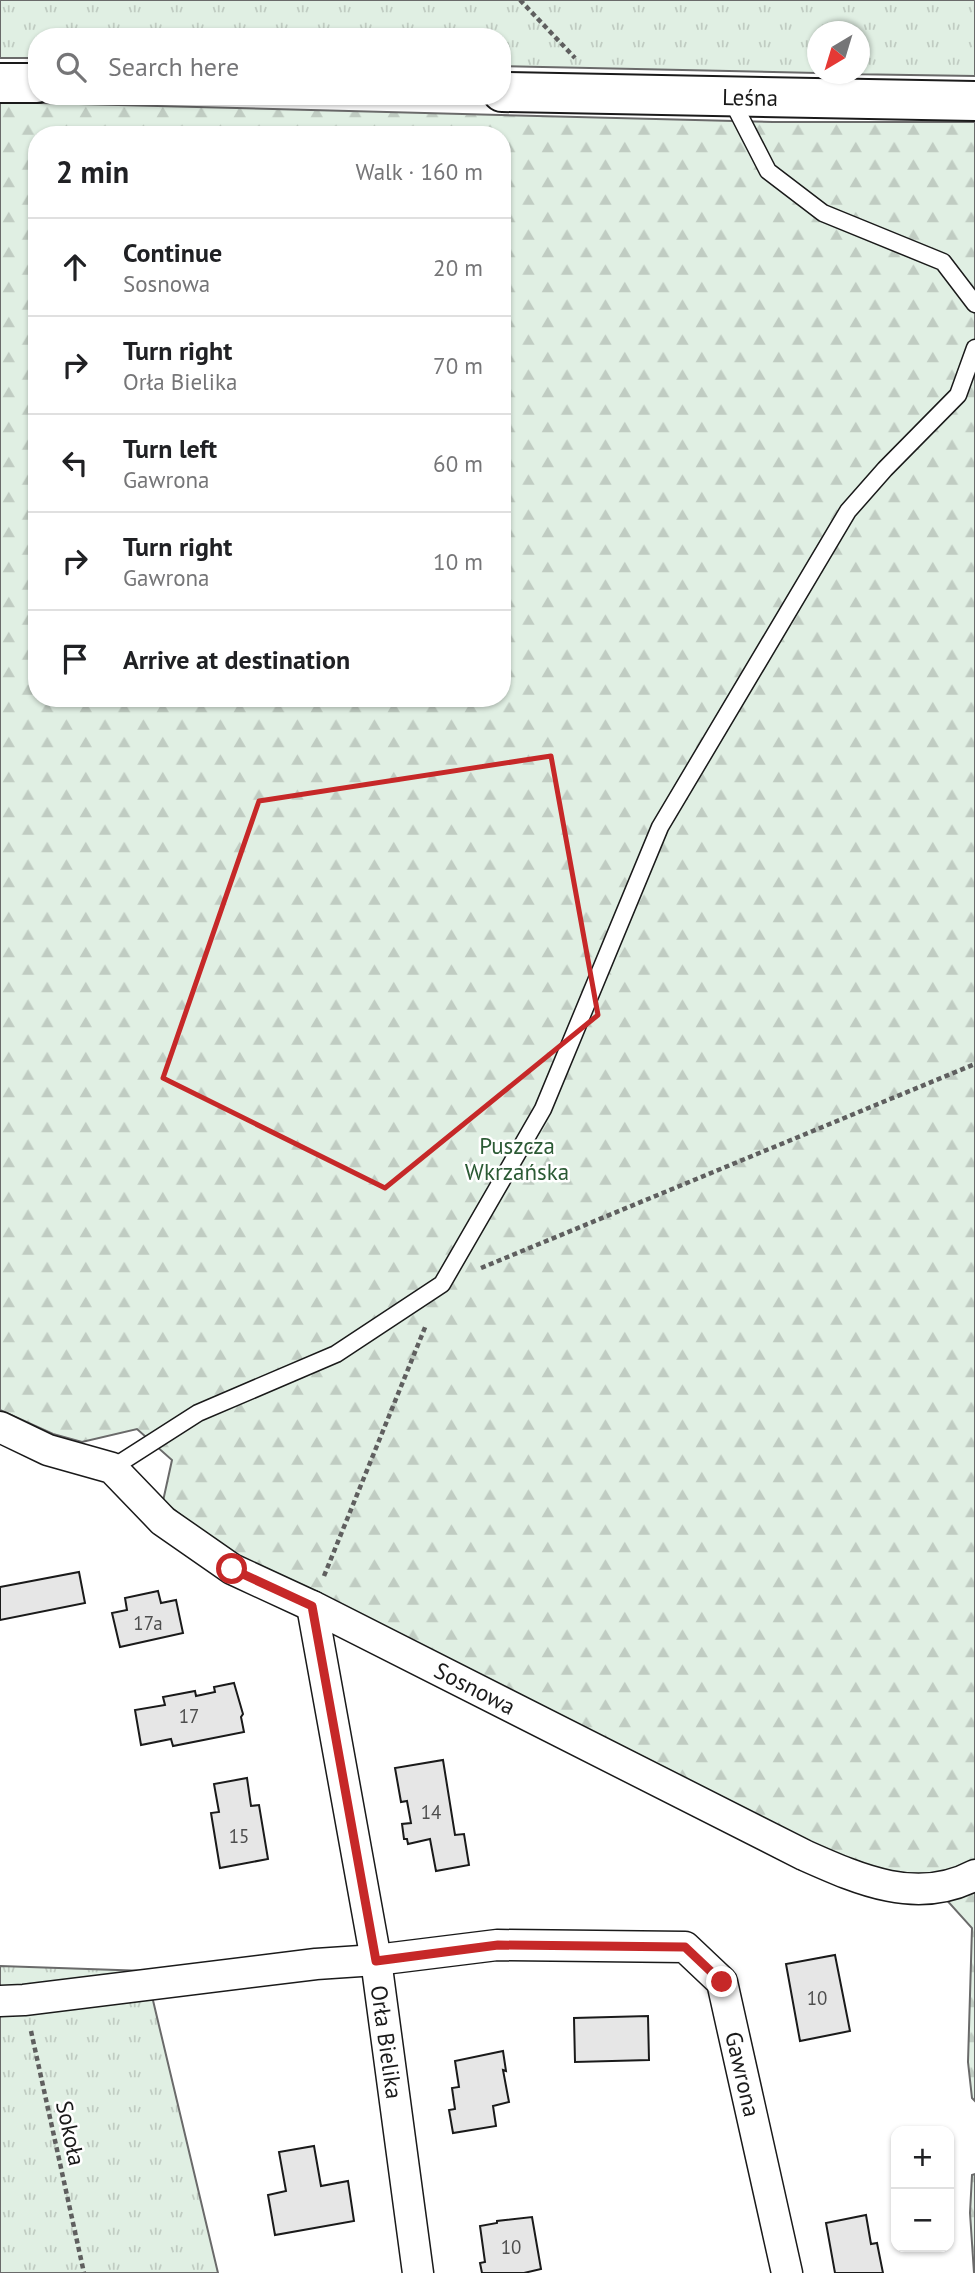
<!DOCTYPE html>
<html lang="en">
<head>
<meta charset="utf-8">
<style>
	:root { --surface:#fff; --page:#f2f2f2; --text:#202124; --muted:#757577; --line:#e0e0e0 }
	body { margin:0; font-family:"PT Sans",sans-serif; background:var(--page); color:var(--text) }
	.controls { position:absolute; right:21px; bottom:21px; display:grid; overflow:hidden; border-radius:14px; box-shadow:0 2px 5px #0004 }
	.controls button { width:63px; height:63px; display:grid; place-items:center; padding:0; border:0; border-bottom:2px solid var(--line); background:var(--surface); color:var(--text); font:35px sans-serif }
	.compass { position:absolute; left:807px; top:21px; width:63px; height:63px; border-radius:50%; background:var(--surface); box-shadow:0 2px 5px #0004; rotate:218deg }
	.stop { position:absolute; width:21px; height:21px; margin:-16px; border:5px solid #c62828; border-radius:50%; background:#fff }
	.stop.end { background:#c62828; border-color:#fff; box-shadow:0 2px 7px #0008 }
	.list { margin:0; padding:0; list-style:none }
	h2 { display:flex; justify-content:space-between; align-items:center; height:91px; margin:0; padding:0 28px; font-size:30px }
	h2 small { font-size:23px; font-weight:400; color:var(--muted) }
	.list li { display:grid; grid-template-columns:46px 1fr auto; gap:21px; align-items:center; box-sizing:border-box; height:98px; padding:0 28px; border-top:2px solid var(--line) }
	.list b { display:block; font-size:26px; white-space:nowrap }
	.list p { margin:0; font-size:23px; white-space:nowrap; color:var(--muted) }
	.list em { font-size:23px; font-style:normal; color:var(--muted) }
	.icon { flex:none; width:38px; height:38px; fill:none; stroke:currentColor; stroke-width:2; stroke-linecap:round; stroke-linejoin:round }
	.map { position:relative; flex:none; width:975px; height:2273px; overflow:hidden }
	.search { position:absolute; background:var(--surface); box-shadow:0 2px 5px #0004; left:28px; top:28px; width:483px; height:77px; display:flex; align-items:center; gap:18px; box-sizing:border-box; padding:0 24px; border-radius:28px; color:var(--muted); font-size:26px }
	.panel { position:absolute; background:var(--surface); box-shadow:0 2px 5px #0004; left:28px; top:126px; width:483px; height:581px; border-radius:28px }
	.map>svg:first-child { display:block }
	.grass { fill:url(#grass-tufts); stroke:#6a6a6a; stroke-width:2 }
	.forest { fill:url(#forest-firs); stroke:#6a6a6a; stroke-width:2; fill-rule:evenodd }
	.building { fill:#e6e6e6; stroke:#1a1a1a; stroke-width:2 }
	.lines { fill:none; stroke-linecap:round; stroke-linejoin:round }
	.service-casing { stroke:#1a1a1a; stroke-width:19 }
	.minor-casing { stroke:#1a1a1a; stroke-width:33 }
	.tertiary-casing { stroke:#1a1a1a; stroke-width:42 }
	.path { stroke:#5f5f5f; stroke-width:4.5; stroke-dasharray:5 3.5; stroke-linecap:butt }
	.service { stroke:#fff; stroke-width:16 }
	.minor { stroke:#fff; stroke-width:30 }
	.tertiary { stroke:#fff; stroke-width:38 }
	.route { stroke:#c62828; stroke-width:9 }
	.marked { fill:none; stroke:#c62828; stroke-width:5; stroke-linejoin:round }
	.labels { text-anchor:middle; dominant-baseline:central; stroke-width:5; stroke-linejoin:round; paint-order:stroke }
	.number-label { font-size:19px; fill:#4d4d4d }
	.street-label { font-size:23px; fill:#1a1a1a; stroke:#fff }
	.park-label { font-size:23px; fill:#2b5a34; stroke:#fff }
</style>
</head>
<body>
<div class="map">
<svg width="975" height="2273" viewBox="0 0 975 2273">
	<defs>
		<pattern id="grass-tufts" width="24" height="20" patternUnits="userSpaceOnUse" patternTransform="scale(1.75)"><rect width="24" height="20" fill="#e0efe3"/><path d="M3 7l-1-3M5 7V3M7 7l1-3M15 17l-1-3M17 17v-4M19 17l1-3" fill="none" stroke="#c0ccc2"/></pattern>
		<pattern id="forest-firs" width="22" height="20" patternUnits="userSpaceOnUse" patternTransform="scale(1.75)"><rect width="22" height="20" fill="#e0efe3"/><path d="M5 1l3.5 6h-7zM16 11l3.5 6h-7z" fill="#c0ccc2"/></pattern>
	</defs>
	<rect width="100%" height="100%" fill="#fff"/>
	<!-- grass -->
	<g class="grass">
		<path d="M0,0H975V76L844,74H860V32H818L817,73L502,66V37H37V58H0Z"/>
		<path d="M0,1966L146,1971L218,2273H0Z"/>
	</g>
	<!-- forest -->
	<g class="forest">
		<path d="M0,102L773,122H975V2101L972,2098L968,2062L972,1928L925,1876L875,1871L796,1837L237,1559L163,1501L172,1460L137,1429L82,1442L53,1434L0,1410ZM37,135H502V698H37Z"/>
		<path d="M975,2174V2273H974L970,2213L972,2175Z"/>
	</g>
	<!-- building -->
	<g class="building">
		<path d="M79,1572L85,1603L0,1620V1587Z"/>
		<path d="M158,1591L161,1603L176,1600L183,1633L120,1647L112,1613L127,1610L125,1598Z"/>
		<path d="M234,1683L243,1714L241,1717L244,1732L173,1746L171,1739L141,1745L135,1710L165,1705L163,1697L195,1691L196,1696L215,1692L214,1687Z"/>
		<path d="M443,1760L455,1835L464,1834L469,1865L436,1871L430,1839L408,1844L407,1839H404L402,1824L411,1823L407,1801L401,1802L395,1768Z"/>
		<path d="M247,1778L251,1806L259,1805L268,1859L220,1868L211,1813L219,1812L214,1784Z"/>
		<path d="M835,1955L850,2031L800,2041L786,1964Z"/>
		<path d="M648,2016L649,2060L575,2062L574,2018Z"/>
		<path d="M503,2051L506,2071L503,2070L509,2102L493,2106L496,2126L453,2133L449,2110L455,2109L452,2088L459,2087L455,2061Z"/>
		<path d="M314,2146L321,2186L348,2181L354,2221L275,2235L268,2195L286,2191L279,2152Z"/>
		<path d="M866,2215L871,2244L877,2243L883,2273H835L826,2223Z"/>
		<path d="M532,2217L541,2269L524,2273H482L480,2263L485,2262L480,2226L497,2223V2221Z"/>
	</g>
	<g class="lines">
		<defs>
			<g id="service">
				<path d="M731,99L768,171L823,213L943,262L975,304"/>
				<path d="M112,1468L198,1413L336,1354L442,1284L543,1109L660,827L848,511L885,469L958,395L975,348"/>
			</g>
			<g id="minor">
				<path d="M0,1427L48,1450L112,1468L163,1521L232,1569L312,1606L804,1855C858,1879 917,1906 975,1875"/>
				<path d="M312,1606L376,1960L418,2273"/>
				<path d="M0,2001L24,2000L316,1964L376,1960L497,1945L685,1947L722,1982L787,2273"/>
			</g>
			<g id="tertiary">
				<path d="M0,83H37"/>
				<path d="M502,92L975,101"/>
			</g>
		</defs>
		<!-- service casing -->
		<use href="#service" class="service-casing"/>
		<!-- minor casing -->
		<use href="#minor" class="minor-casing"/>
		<!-- tertiary casing -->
		<use href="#tertiary" class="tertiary-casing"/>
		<!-- path -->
		<g class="path">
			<path d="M520,0L575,58"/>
			<path d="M481,1268L975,1064"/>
			<path d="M324,1576L426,1325"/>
			<path d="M31,2031L84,2273"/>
		</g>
		<!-- service -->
		<use href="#service" class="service"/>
		<!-- minor -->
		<use href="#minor" class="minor"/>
		<!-- tertiary -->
		<use href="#tertiary" class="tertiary"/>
	</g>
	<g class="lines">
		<!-- route -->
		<path class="route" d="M232,1569L312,1606L376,1961L498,1945L685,1947L722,1982"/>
	</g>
	<!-- marked area -->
	<path class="marked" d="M551,756L598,1015L385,1188L163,1078L259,801Z"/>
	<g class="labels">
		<!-- number labels -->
		<g class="number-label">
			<text x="148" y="1623">17a</text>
			<text x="189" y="1716">17</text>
			<text x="431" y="1812">14</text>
			<text x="239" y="1836">15</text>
			<text x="817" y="1998">10</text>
			<text x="511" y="2247">10</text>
		</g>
		<!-- street labels -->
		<g class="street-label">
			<text transform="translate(750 97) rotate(1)">Leśna</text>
			<text transform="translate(475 1688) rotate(27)">Sosnowa</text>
			<text transform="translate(387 2042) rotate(82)">Orła Bielika</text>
			<text transform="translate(743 2074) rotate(77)">Gawrona</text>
			<text transform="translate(71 2133) rotate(78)">Sokoła</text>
		</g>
		<!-- park labels -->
		<g class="park-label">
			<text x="517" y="1145">Puszcza<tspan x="517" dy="26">Wkrzańska</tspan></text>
		</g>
	</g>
</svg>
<div class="controls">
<button>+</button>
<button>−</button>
</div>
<svg class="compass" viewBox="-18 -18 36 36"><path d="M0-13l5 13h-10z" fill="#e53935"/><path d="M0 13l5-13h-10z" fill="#757577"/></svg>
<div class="stop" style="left:232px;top:1569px"></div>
<div class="stop end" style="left:722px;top:1982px"></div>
<div class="search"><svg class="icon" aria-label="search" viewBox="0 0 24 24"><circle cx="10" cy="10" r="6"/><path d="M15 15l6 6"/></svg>Search here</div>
<section class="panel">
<h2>2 min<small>Walk · 160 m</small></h2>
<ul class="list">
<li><svg class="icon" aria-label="ahead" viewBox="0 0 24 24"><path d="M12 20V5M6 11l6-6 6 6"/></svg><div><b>Continue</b><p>Sosnowa</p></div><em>20 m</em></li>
<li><svg class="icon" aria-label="right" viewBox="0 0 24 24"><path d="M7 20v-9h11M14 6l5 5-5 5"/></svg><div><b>Turn right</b><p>Orła Bielika</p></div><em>70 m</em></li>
<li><svg class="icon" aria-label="left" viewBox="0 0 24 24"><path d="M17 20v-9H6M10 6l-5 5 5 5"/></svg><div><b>Turn left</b><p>Gawrona</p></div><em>60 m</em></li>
<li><svg class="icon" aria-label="right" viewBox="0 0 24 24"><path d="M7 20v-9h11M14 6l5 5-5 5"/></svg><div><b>Turn right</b><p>Gawrona</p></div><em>10 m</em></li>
<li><svg class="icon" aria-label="arrive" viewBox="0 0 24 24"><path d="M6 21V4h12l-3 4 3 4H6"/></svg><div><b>Arrive at destination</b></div></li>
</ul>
</section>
</div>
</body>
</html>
